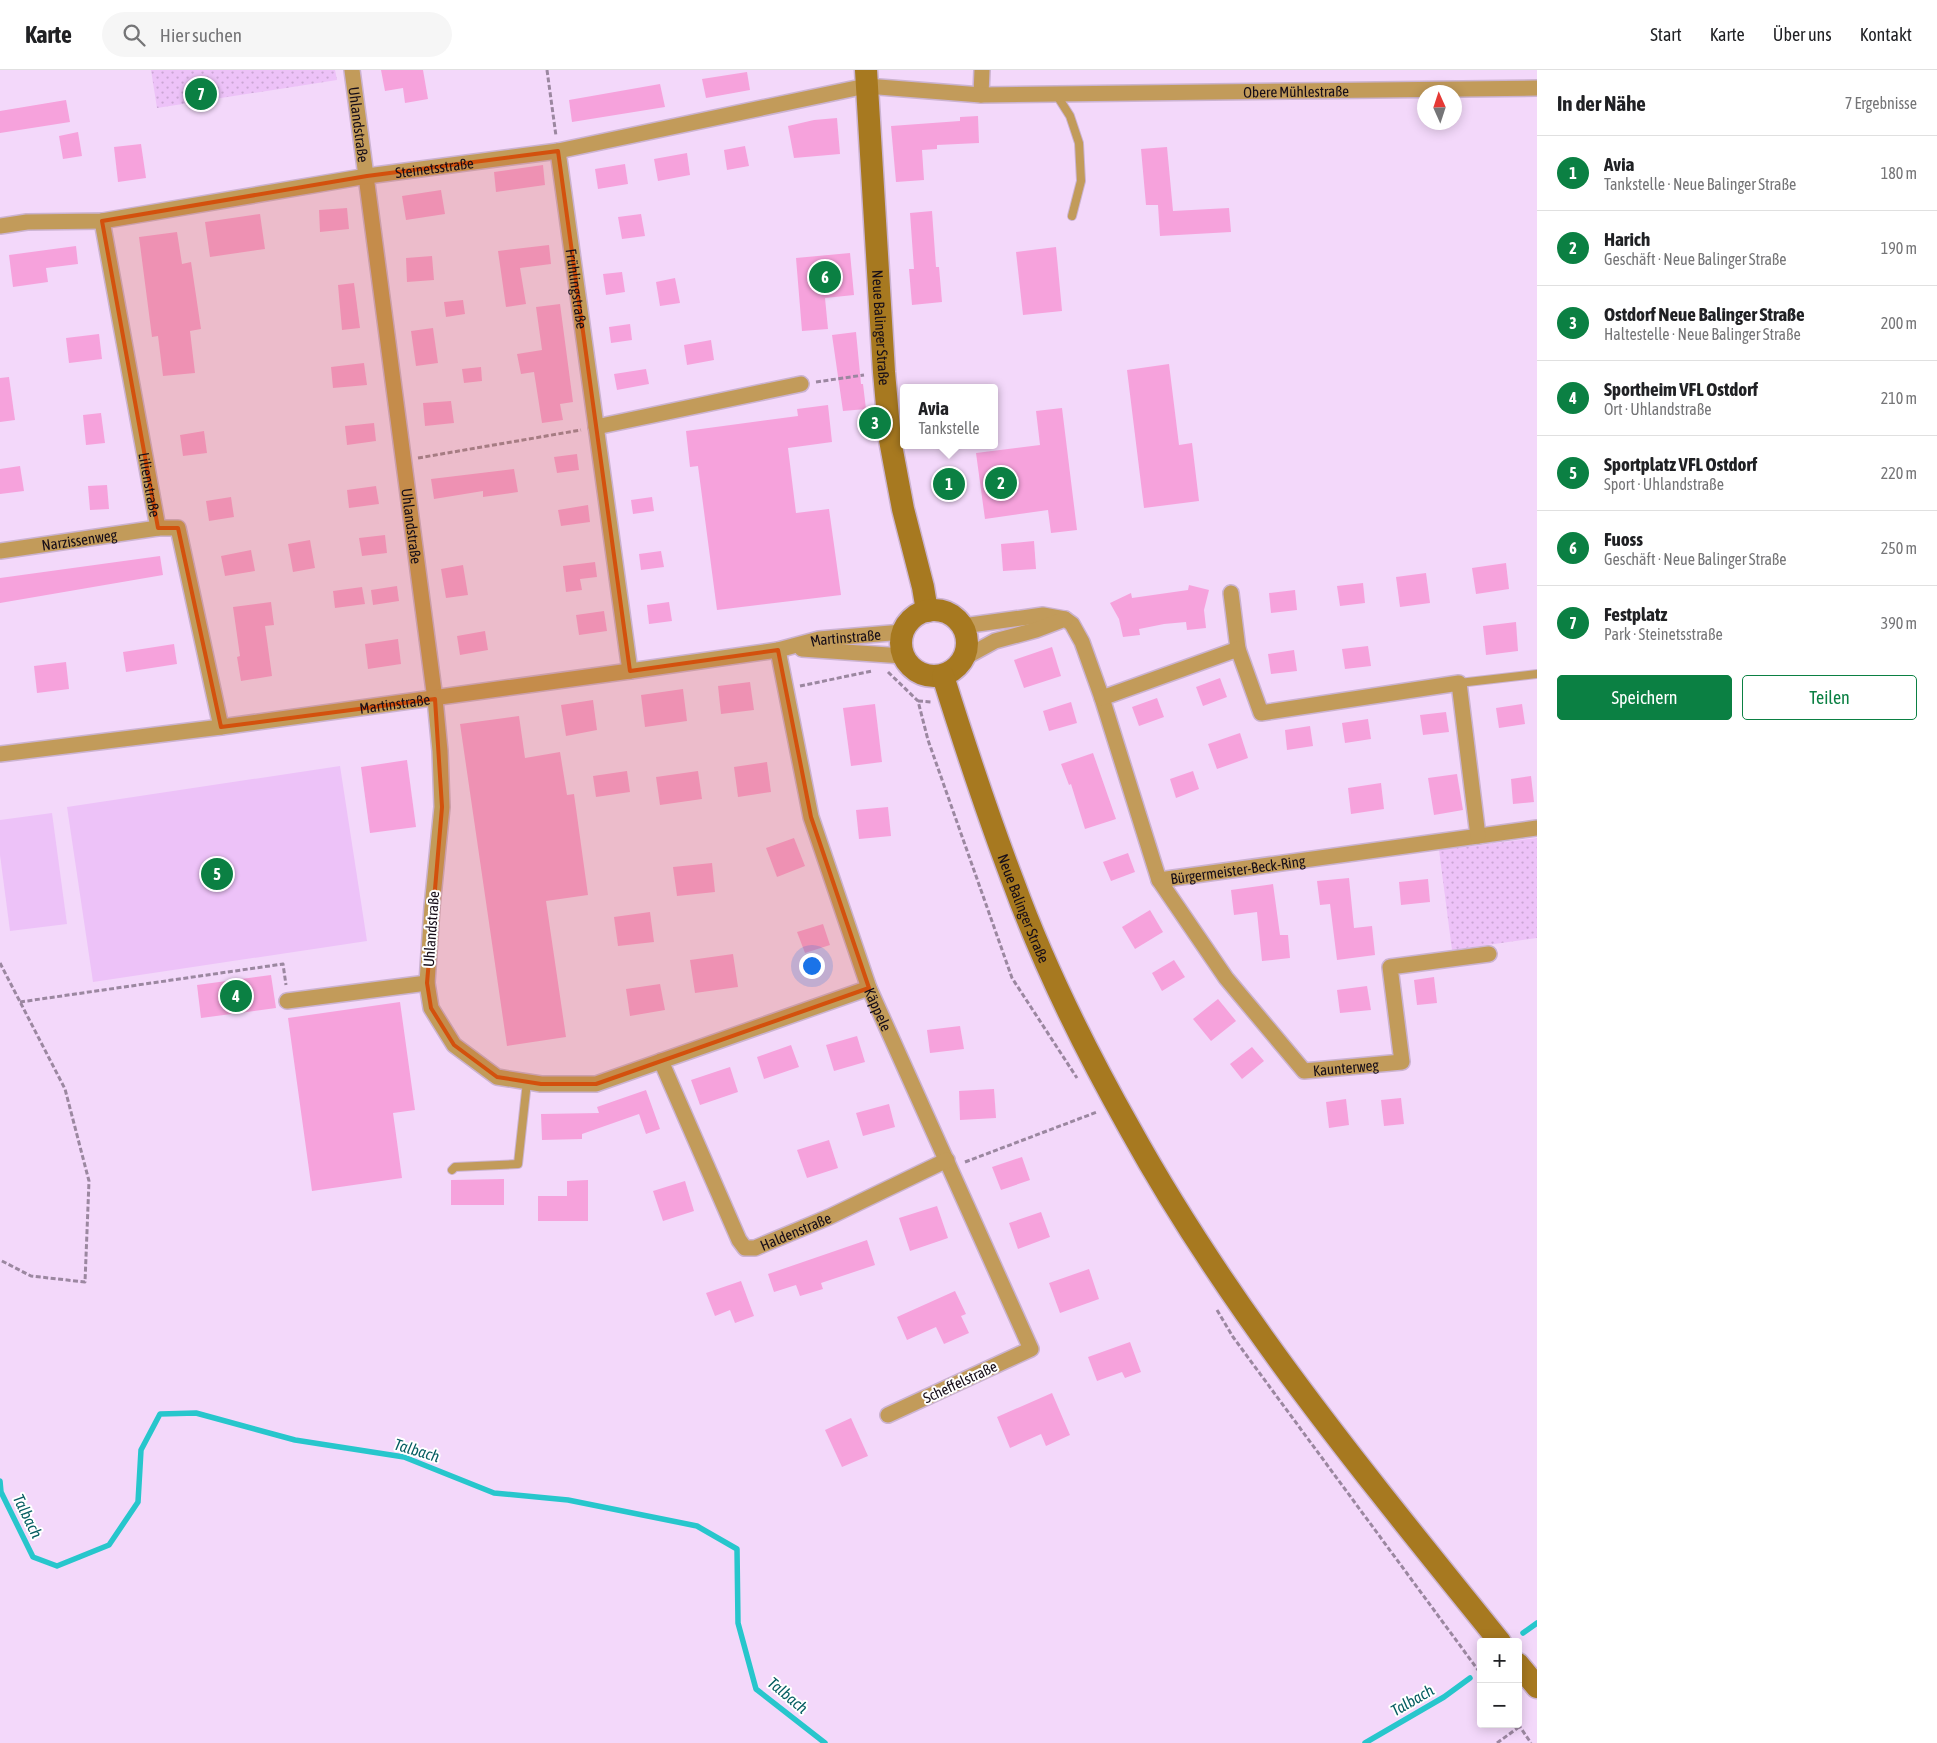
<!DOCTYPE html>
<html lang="de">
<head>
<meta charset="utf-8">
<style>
	:root { --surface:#fff; --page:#f6f6f6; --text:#202124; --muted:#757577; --line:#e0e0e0; --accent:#0b8043 }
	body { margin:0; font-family:"Asap Condensed",sans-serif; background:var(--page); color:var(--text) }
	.controls { position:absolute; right:15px; bottom:15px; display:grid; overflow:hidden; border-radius:5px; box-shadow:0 2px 12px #0003 }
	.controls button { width:45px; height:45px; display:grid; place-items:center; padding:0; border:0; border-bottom:1px solid var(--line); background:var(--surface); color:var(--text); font:25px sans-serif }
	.compass { position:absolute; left:1417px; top:15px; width:45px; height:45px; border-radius:50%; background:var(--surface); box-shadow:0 2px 12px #0003; rotate:357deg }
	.you { position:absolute; left:811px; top:895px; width:18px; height:18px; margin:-12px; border:4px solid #fff; border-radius:50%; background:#1a73e8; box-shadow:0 0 0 8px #1a73e833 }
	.badge { display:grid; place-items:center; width:32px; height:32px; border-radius:50%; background:var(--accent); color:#fff; font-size:16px; font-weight:700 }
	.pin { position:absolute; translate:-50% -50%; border:2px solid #fff; box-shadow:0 1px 5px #0006 }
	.popup { position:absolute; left:900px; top:314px; width:98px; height:65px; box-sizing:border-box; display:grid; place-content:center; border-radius:5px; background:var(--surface); filter:drop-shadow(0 1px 4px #0005); font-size:16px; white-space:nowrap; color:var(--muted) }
	.popup b { font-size:19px; color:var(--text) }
	.popup::after { content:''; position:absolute; left:50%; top:100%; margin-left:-10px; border:10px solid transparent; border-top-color:var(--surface) }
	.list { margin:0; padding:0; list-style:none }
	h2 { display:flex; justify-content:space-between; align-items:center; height:65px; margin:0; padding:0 20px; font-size:21px }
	h2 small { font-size:16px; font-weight:400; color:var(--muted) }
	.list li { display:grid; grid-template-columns:32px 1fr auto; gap:15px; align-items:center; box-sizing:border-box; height:75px; padding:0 20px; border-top:1px solid var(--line) }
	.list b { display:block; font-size:19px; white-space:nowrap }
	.list p { margin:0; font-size:16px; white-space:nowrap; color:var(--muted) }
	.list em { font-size:16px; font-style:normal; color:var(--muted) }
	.actions { display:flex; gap:10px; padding:15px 20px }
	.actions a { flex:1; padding:11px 0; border:1px solid var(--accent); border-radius:5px; text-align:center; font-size:18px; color:var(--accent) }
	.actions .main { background:var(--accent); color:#fff }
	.icon { flex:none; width:28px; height:28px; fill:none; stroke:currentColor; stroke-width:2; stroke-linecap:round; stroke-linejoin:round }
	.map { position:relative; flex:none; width:1537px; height:1673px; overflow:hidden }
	header { display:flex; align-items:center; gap:30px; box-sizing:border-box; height:70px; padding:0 25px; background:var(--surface); border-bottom:1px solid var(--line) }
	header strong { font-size:24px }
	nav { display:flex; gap:28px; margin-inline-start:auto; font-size:18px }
	.search { width:350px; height:45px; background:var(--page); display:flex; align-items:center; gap:12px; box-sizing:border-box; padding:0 18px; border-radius:28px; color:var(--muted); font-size:19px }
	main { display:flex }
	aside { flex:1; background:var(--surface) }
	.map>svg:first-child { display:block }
	.park { fill:url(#park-dots) }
	.pitch { fill:#edc2f8 }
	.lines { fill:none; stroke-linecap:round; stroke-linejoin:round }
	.stream { stroke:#27c6cc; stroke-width:5.5 }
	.building { fill:#f6a2dc }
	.service-casing { stroke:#cbb3d1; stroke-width:10 }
	.minor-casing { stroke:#cbb3d1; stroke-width:18 }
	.secondary-casing { stroke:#cbb3d1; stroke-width:25 }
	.path { stroke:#9b87a0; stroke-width:3; stroke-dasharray:5 2.5; stroke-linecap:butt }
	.service { stroke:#c29b5a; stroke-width:8 }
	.minor { stroke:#c29b5a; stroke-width:15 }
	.secondary { stroke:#a77920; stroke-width:22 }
	.marked { fill:#d3510d; fill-opacity:0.2; stroke:#d3510d; stroke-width:4; stroke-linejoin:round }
	.labels { text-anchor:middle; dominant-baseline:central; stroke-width:4; stroke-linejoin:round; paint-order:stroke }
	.street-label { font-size:15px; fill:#160d18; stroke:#fff }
	.water-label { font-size:16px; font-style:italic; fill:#055d61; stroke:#fff }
</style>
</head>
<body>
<header>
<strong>Karte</strong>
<div class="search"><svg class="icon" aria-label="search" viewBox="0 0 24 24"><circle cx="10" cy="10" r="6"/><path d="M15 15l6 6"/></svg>Hier suchen</div>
<nav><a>Start</a><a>Karte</a><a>Über uns</a><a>Kontakt</a></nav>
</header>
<main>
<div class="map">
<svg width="1537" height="1673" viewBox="0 0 1537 1673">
	<defs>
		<pattern id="park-dots" width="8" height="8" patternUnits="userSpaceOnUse" patternTransform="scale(1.25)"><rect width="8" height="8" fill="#edc2f8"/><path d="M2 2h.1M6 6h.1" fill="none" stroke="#caa6d4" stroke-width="1.8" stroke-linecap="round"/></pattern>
	</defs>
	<rect width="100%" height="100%" fill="#f3d8fa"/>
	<!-- park -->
	<g class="park">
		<path d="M151,0H335L337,10L157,38Z"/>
		<path d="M1537,768V868L1452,880L1439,780Z"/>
	</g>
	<!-- pitch -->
	<g class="pitch">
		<path d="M340,696L367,871L93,912L67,737Z"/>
		<path d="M52,743L67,854L10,861L0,785V750Z"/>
	</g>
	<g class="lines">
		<!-- stream -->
		<g class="stream">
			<path d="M0,1411L1,1422L33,1487L57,1496L109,1475L138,1432L141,1380L160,1344L196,1343L295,1370L404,1387L494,1423L568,1430L697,1456L737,1479L738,1553L756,1619L825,1673"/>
			<path d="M1523,1563L1537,1553"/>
			<path d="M1365,1673L1444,1627L1470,1608"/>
		</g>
	</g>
	<!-- building -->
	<g class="building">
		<path d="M381,0H423L428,29L405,33L403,18L385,21Z"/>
		<path d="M747,2L750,20L706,28L702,9Z"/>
		<path d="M660,14L665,37L572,52L569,30Z"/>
		<path d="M66,30L70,52L0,63V41Z"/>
		<path d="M978,46L979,73L937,75V79L922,80L924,110L896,112L891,56L960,51V47Z"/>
		<path d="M837,48L840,84L794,88L788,56L814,50Z"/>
		<path d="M78,62L82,86L63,89L59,66Z"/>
		<path d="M141,74L146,108L118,112L114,77Z"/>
		<path d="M745,76L749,96L727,100L724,80Z"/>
		<path d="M1167,77L1173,141L1229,138L1231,162L1160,166L1158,135H1146L1141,79Z"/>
		<path d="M687,83L690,105L658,111L654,89Z"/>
		<path d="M625,94L628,114L598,119L595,99Z"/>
		<path d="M543,95L545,115L496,122L494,102Z"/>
		<path d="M441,120L445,144L406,150L402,126Z"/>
		<path d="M347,138L349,159L320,162L319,140Z"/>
		<path d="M932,141L936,197H939L942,232L912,235L909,199H914L910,143Z"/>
		<path d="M260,144L265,179L210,187L205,152Z"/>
		<path d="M641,144L645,166L622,169L618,147Z"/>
		<path d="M177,162L182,194L191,192L201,259L190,261L195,303L163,306L158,266L152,267L139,167Z"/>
		<path d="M549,175L551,194L520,198L526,234L506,237L498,181Z"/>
		<path d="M76,176L78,194L46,198L48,212L13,217L9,185Z"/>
		<path d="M1056,177L1062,241L1023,245L1016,182Z"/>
		<path d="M850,183L854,225L825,228L828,259L802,261L796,188Z"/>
		<path d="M432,186L434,210L407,212L406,188Z"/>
		<path d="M622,202L625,222L606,225L603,204Z"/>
		<path d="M675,208L680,233L660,236L656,212Z"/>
		<path d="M354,213L360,258L342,260L338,215Z"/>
		<path d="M463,230L465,244L446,247L444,232Z"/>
		<path d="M560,234L573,332L560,334L563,350L542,353L534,302L521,304L517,284L542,280L536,237Z"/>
		<path d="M630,254L632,270L611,273L609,257Z"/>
		<path d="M433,258L438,293L416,296L411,261Z"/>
		<path d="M856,262L861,314H863L866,339L843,341L832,265Z"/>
		<path d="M99,264L102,289L69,293L66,268Z"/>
		<path d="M711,270L714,290L687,295L684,275Z"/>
		<path d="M364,293L367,315L333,318L331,297Z"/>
		<path d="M1169,294L1179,375L1192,373L1199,431L1144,438L1127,300Z"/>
		<path d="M481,297L482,311L464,313L462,299Z"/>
		<path d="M646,299L649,314L617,320L614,304Z"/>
		<path d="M9,307L15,350L0,352V308Z"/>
		<path d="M451,331L454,353L425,356L423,333Z"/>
		<path d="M828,335L832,372L788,378L796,443L829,439L841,525L717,540L698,396L690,397L686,361L798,346L797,339Z"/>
		<path d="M1062,338L1077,460L1051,463L1048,440L985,449L976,383L1040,375L1036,341Z"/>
		<path d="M101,343L105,373L86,375L83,345Z"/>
		<path d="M374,353L376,371L347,375L345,356Z"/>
		<path d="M204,361L207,383L183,386L180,365Z"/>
		<path d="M577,384L579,400L557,403L554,387Z"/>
		<path d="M20,396L24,421L0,424V399Z"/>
		<path d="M514,399L518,422L483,427V421L434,429L431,409Z"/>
		<path d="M107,415L109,439L90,440L88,416Z"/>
		<path d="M376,416L379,434L349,438L347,420Z"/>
		<path d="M231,427L234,447L209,451L206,431Z"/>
		<path d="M652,427L654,441L633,444L631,430Z"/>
		<path d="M588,435L590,452L561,456L558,440Z"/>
		<path d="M385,465L387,483L362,486L359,468Z"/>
		<path d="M310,470L315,498L293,502L288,474Z"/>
		<path d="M1034,471L1036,499L1003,501L1001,474Z"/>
		<path d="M251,480L255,501L225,506L221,486Z"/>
		<path d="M661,481L664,497L641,500L639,484Z"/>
		<path d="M160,486L163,505L0,533V508Z"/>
		<path d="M595,492L597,507L580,509L582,520L566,522L563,496Z"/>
		<path d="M1506,493L1509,519L1476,524L1472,498Z"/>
		<path d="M463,495L468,525L446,528L441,499Z"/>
		<path d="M1426,503L1430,533L1400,537L1396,507Z"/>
		<path d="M1363,513L1365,533L1340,536L1337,516Z"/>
		<path d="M1189,515L1209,520L1204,540L1206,558L1187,560L1186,552L1164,554L1139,559L1140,565L1123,567L1119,549L1110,533L1131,523L1132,528L1188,520Z"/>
		<path d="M397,516L399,531L373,535L371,520Z"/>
		<path d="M362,517L365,534L335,538L333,521Z"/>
		<path d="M1295,520L1297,540L1271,543L1269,523Z"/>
		<path d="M271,532L274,555L265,556L272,606L241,611L237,587L240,586L233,537Z"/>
		<path d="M669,532L672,551L649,554L647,535Z"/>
		<path d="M604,541L607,561L579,565L576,545Z"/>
		<path d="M1516,552L1518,581L1486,585L1483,556Z"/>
		<path d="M485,561L488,580L460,585L457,566Z"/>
		<path d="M398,569L401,594L368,599L365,574Z"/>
		<path d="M174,574L177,594L126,602L123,582Z"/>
		<path d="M1368,576L1371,596L1345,599L1342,579Z"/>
		<path d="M1052,577L1061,606L1024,618L1014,590Z"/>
		<path d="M1294,580L1297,601L1271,604L1268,584Z"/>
		<path d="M66,592L69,619L37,623L34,596Z"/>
		<path d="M1220,608L1227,627L1203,636L1196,617Z"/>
		<path d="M750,612L754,640L721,644L718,616Z"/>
		<path d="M683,619L687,651L645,657L641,625Z"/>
		<path d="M1157,628L1164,647L1139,656L1132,637Z"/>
		<path d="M593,630L597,660L566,666L561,635Z"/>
		<path d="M1071,632L1077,653L1049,661L1043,641Z"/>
		<path d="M875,634L882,692L851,696L843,638Z"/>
		<path d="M1522,634L1525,654L1499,658L1496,638Z"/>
		<path d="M1446,642L1449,662L1423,665L1420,645Z"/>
		<path d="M519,646L525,688L560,682L567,725L574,724L588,825L546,831L566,967L507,976L460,654Z"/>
		<path d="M1368,649L1371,669L1345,673L1342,653Z"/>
		<path d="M1310,656L1313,676L1287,680L1285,660Z"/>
		<path d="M1240,663L1248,688L1217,699L1208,674Z"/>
		<path d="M1093,683L1116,749L1085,759L1071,714L1069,715L1061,694Z"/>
		<path d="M407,690L416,757L370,763L361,697Z"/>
		<path d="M767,692L771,722L738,727L734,697Z"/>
		<path d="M627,701L630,722L596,727L593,706Z"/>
		<path d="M698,701L702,729L660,735L656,707Z"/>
		<path d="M1193,701L1199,719L1176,728L1170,709Z"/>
		<path d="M1457,704L1463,740L1434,745L1428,708Z"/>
		<path d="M1531,706L1534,732L1513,734L1511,709Z"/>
		<path d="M1381,713L1384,739L1351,744L1348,718Z"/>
		<path d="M888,737L891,766L859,769L856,740Z"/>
		<path d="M794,768L805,796L777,807L766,778Z"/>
		<path d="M1128,783L1135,802L1111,811L1103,792Z"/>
		<path d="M712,793L715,822L677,826L673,797Z"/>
		<path d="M1349,808L1354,858L1372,856L1375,885L1337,890L1330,834L1320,835L1317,811Z"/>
		<path d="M1428,809L1430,832L1401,835L1399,812Z"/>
		<path d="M1273,814L1280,865H1288L1290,888L1262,891L1257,842L1234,845L1231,820Z"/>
		<path d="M1150,840L1163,862L1135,879L1122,857Z"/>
		<path d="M650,842L654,872L618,876L614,847Z"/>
		<path d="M823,854L830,875L805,883L797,862Z"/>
		<path d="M733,884L738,917L695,923L690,890Z"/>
		<path d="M1174,890L1185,907L1162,921L1152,903Z"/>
		<path d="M271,905L276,938L201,948L197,915Z"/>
		<path d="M1434,907L1437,933L1417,935L1414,910Z"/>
		<path d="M660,914L665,940L630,946L626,919Z"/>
		<path d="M1367,916L1371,940L1340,943L1337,920Z"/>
		<path d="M1218,929L1236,951L1211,971L1193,949Z"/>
		<path d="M400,932L415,1040L393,1043L402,1108L312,1121L288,948Z"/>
		<path d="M960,956L964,979L930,983L927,960Z"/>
		<path d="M857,966L865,992L834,1001L826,975Z"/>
		<path d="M791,975L799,997L764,1009L757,987Z"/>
		<path d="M1252,977L1264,991L1242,1009L1230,994Z"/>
		<path d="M730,997L738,1022L700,1035L691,1010Z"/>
		<path d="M994,1019L996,1048L960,1050L959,1021Z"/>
		<path d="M646,1020L660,1059L646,1064L639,1044L582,1064V1069L542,1070L541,1044L599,1043L597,1037Z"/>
		<path d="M1401,1028L1404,1054L1384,1056L1381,1030Z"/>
		<path d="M1346,1029L1349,1055L1329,1058L1326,1032Z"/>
		<path d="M889,1034L895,1057L863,1066L856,1043Z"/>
		<path d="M829,1070L838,1098L807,1108L797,1080Z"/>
		<path d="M1022,1087L1030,1110L1001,1120L992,1097Z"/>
		<path d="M504,1109V1135H451V1110Z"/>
		<path d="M588,1110V1151H538V1126H567V1111Z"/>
		<path d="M685,1111L694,1141L663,1151L653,1121Z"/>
		<path d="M937,1136L948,1168L910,1181L899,1148Z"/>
		<path d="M1041,1142L1050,1167L1018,1179L1009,1153Z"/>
		<path d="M867,1170L875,1195L821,1213L823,1219L800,1226L796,1215L774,1222L768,1204Z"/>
		<path d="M1089,1199L1099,1229L1060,1243L1049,1213Z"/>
		<path d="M741,1211L754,1246L735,1253L730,1240L715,1246L706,1223Z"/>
		<path d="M955,1221L966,1244L961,1246L969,1263L944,1274L936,1257L907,1270L897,1247Z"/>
		<path d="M1130,1272L1141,1302L1125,1308L1122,1302L1097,1311L1088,1287Z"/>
		<path d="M1052,1323L1070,1365L1046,1376L1041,1364L1010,1378L997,1347Z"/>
		<path d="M851,1348L868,1386L842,1397L825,1360Z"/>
	</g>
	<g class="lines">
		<defs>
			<g id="service">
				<path d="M1056,24L1070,46L1079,73L1081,111L1072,146"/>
				<path d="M1459,613L1537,604"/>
				<path d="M452,1100L455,1097L518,1094L527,1012"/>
			</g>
			<g id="minor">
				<path id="s1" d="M352,0L435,629L440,681L442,737L432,837L427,913L431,938L454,975L497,1007L541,1014H596L869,918"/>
				<path d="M981,25L982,0"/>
				<path id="s2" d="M558,81L630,601"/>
				<path id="s3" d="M102,151L158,458H178L221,657"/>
				<path id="s4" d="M0,156L27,152L102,151L367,106L558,81L866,16L981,25L1537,18"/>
				<path d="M596,357L801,314"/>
				<path id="s5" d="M0,481L158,458"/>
				<path d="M1231,523L1238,579"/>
				<path id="s6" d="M963,556L1043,545L1065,549L1072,554L1082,572L1102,628L1159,810L1537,758"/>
				<path d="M802,579L903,586"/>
				<path id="s7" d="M778,580L811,747L869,918L1031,1279L888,1345"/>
				<path d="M964,588L995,571L1036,560L1065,549"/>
				<path d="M1102,628L1238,579L1261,643L1459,613L1478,766"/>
				<path id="s8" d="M0,684L221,657L630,601L778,580L819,569L903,562"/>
				<path id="s9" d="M1159,810L1226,908L1304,1001L1402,992L1390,897L1489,884"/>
				<path d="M287,931L427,913"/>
				<path id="s10" d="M661,991L739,1170L745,1178H755L829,1147L947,1090"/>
			</g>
			<g id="secondary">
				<path id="s11" d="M866,0L884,302L890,370L903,439L923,517L927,541"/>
				<circle cx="934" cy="573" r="33"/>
				<path id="s12" d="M943,606C965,676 988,746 1014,814C1045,899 1086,981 1130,1059C1232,1244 1368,1408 1500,1572"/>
				<path d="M1518,1594L1537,1617"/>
			</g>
		</defs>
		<!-- service casing -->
		<use href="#service" class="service-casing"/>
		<!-- minor casing -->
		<use href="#minor" class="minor-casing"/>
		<!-- secondary casing -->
		<use href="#secondary" class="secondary-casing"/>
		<!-- path -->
		<g class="path">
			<path d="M547,0L556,66"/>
			<path d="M816,312L864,305"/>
			<path d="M418,388L581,360"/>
			<path d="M888,602L918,631L928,670L1012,908L1077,1008"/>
			<path d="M800,616L872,601"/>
			<path d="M918,631L932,632"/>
			<path d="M0,893L65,1019L89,1111L85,1212L31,1206L0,1190"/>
			<path d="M20,932L283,894L286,915"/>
			<path d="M965,1092L1097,1042"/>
			<path d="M1217,1240L1233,1267L1481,1604"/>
			<path d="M1518,1654L1531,1673"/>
			<path d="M1497,1673L1519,1657"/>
		</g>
		<!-- service -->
		<use href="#service" class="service"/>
		<!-- minor -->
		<use href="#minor" class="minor"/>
		<!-- secondary -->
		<use href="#secondary" class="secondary"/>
	</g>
	<!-- marked area -->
	<path class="marked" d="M558,81L630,601L778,580L811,747L869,918L596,1014H541L497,1007L454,975L431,938L427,913L442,737L435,629L221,657L178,458H158L102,151L367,106Z"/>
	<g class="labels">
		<!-- street labels -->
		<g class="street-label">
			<text stroke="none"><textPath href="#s4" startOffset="1309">Obere Mühlestraße</textPath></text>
			<text stroke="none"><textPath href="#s1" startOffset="55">Uhlandstraße</textPath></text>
			<text stroke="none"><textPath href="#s4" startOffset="439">Steinetsstraße</textPath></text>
			<text stroke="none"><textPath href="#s2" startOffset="139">Frühlingstraße</textPath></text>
			<text stroke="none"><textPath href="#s11" startOffset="258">Neue Balinger Straße</textPath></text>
			<text stroke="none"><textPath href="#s3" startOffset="268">Lilienstraße</textPath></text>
			<text stroke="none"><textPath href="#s1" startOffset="460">Uhlandstraße</textPath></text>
			<text stroke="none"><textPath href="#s5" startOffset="80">Narzissenweg</textPath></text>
			<text stroke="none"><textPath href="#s8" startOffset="854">Martinstraße</textPath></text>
			<text stroke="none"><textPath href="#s8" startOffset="398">Martinstraße</textPath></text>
			<text stroke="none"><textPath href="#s6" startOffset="462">Bürgermeister-Beck-Ring</textPath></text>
			<text stroke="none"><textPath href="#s12" startOffset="246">Neue Balinger Straße</textPath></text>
			<text transform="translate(431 859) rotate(-86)">Uhlandstraße</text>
			<text stroke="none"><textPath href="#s7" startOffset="374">Käppele</textPath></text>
			<text stroke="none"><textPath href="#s9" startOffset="282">Kaunterweg</textPath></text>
			<text stroke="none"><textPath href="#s10" startOffset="259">Haldenstraße</textPath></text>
			<text transform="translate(960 1312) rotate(-25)">Scheffelstraße</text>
		</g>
		<!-- water labels -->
		<g class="water-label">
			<text transform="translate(417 1380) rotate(17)">Talbach</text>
			<text transform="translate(28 1446) rotate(64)">Talbach</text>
			<text transform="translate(788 1625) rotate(40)">Talbach</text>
			<text transform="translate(1412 1630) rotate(-30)">Talbach</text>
		</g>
	</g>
</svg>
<div class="controls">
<button>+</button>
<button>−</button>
</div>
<svg class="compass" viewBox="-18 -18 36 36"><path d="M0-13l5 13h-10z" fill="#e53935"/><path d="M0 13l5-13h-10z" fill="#757577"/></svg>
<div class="you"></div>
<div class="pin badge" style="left:949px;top:414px">1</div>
<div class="popup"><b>Avia</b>Tankstelle</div>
<div class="pin badge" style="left:1001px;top:413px">2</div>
<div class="pin badge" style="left:875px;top:353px">3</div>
<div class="pin badge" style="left:236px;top:926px">4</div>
<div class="pin badge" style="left:217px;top:804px">5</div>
<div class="pin badge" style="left:825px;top:207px">6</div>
<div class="pin badge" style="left:201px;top:24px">7</div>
</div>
<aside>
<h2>In der Nähe<small>7 Ergebnisse</small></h2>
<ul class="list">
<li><span class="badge">1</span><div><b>Avia</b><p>Tankstelle · Neue Balinger Straße</p></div><em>180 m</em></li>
<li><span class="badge">2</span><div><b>Harich</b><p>Geschäft · Neue Balinger Straße</p></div><em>190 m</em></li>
<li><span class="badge">3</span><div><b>Ostdorf Neue Balinger Straße</b><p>Haltestelle · Neue Balinger Straße</p></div><em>200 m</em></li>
<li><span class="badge">4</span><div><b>Sportheim VFL Ostdorf</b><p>Ort · Uhlandstraße</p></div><em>210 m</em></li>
<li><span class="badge">5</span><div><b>Sportplatz VFL Ostdorf</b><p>Sport · Uhlandstraße</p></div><em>220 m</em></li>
<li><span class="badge">6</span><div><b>Fuoss</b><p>Geschäft · Neue Balinger Straße</p></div><em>250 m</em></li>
<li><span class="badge">7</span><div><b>Festplatz</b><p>Park · Steinetsstraße</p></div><em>390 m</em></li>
</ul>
<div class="actions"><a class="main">Speichern</a><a>Teilen</a></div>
</aside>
</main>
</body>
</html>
